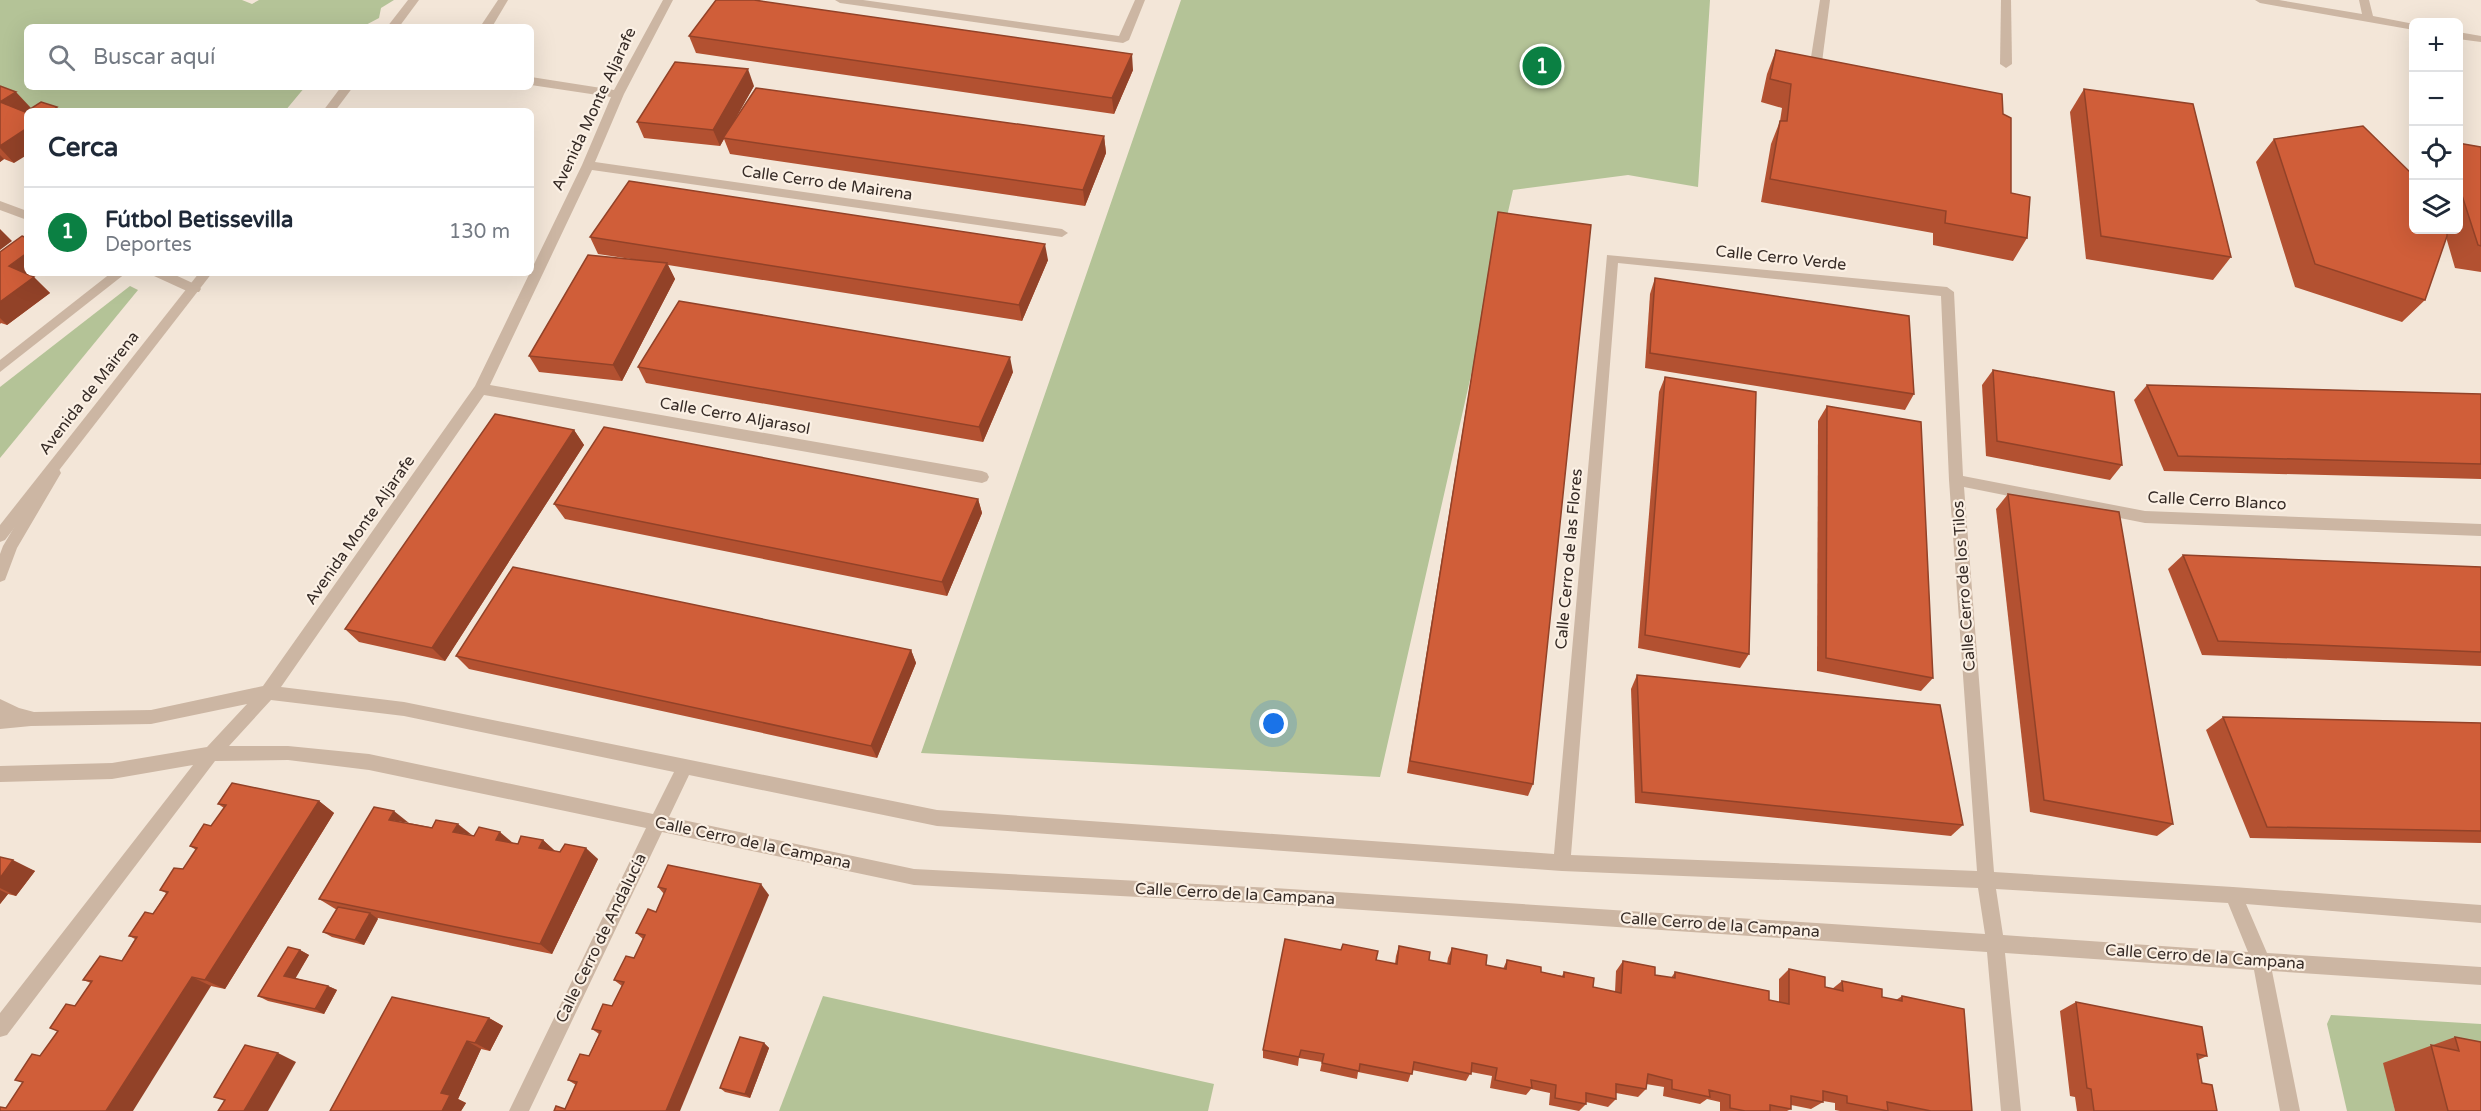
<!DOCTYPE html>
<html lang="es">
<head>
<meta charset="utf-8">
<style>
	:root { --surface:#fff; --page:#f6f6f7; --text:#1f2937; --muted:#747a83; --line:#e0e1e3; --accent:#0b8043 }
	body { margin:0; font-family:"Varela Round",sans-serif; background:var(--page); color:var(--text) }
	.controls { position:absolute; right:18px; top:18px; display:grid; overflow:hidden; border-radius:9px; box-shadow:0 6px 24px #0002 }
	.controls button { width:54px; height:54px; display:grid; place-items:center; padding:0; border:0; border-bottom:2px solid var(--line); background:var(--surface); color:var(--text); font:30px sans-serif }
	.you { position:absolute; left:1274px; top:724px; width:21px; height:21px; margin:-15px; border:4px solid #fff; border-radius:50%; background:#1a73e8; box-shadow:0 0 0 9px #1a73e833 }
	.badge { display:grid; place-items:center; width:39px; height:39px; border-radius:50%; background:var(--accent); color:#fff; font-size:20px; font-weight:700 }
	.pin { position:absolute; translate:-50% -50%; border:3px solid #fff; box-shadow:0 2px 6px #0006 }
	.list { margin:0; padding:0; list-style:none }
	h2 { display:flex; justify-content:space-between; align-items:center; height:78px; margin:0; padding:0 24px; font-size:26px }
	h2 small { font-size:20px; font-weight:400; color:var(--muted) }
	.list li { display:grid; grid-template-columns:39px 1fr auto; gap:18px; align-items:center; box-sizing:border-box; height:90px; padding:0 24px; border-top:2px solid var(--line) }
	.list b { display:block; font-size:22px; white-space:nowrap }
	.list p { margin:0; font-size:20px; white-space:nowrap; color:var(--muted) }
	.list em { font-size:20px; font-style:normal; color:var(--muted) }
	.icon { flex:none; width:33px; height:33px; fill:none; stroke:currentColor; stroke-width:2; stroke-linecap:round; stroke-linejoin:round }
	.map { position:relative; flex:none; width:2481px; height:1111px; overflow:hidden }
	.search { position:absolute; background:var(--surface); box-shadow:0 6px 24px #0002; left:24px; top:24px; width:510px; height:66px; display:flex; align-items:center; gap:15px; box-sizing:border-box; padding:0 21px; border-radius:9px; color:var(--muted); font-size:22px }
	.panel { position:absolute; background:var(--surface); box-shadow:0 6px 24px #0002; left:24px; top:108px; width:510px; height:168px; border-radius:9px }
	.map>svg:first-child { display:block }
	.green { fill:#b4c397 }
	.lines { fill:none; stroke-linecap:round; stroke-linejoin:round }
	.pedestrian { fill:#ccb6a3; fill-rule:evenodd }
	.minor { fill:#ccb6a3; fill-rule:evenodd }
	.tertiary { fill:#ccb6a3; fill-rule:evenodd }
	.wall { fill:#b35131 }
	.shaded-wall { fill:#924228 }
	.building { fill:#d05e39; stroke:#924228; stroke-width:1.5 }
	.labels { text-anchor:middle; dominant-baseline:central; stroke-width:4.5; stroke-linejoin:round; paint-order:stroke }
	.street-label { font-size:16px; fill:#362b26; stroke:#fbf0e4 }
</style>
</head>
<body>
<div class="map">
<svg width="2481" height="1111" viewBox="0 0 2481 1111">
	<rect width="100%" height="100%" fill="#f3e6d8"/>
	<!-- green -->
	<g class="green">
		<path d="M0,0H242L252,4L259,0H394L381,8L379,18L362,27H27V87H305L285,111H38L0,97Z"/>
		<path d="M1181,0H1710L1698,187L1628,175L1513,190L1380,777L921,753Z"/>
		<path d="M130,286L138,290L0,458V387Z"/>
		<path d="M823,996L1214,1084L1208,1111H779Z"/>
		<path d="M2331,1015L2481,1024V1070L2384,1063L2395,1111H2347L2327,1024Z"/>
	</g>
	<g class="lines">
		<!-- pedestrian -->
		<path class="pedestrian" d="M1820,0H1830L1821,70L1815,74L1809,70Z"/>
		<!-- minor -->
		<g class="minor">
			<path d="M498,0H508L492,27H480Z"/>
			<path d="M663,0H673L624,94L595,162L1062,229L1068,233L1062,237L592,170L490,385L982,471L987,473L989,477L987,481L982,483L484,395L281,687L404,702L937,810L1554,854L1607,255L1947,287L1954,292L1963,476L2145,511L2481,524V536L2145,523L1964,487L1994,872L2233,887L2481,905V923L2246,904L2267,953L2481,967V985L2272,971L2300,1111H2280L2254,970L2005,953L2021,1111H2001L1987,952L1274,904L914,885L662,832L529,1111H509L646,828L369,770L288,760L215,761L7,1035L0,1037V1013L193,765L112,779L0,782V766L112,763L207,747L247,704L151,724L31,726L0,729V699L19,708L34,712L151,710L263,686L475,386L582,165L611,97L531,85V77L614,90ZM1618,263L1941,296L1949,480L1977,871L1571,855ZM271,700L404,716L674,772L653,814L369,754L288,746H229ZM689,775L937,826L1562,871L1978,888L1985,934L1274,888L914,869L669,817ZM1996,889L2228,903L2248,952L2003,935Z"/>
			<path d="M835,0H863L1119,36L1135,0H1145L1129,40L1123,43L840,3Z"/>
			<path d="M2001,0H2011L2012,64L2006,68L2000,64Z"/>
			<path d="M2255,0H2279L2362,14L2359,0H2369L2373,16L2414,24V30L2260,3Z"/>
			<path d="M2458,32L2481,36V42L2458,39Z"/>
			<path d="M0,201L27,211V220L0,210Z"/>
			<path d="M111,273H126L0,372V360Z"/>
			<path d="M153,273H171L199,286L201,289L199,292H189L154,276Z"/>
			<path d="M54,467L59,469L61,473L17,548L5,580L0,582V554L3,546L49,469Z"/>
		</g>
		<!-- tertiary -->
		<g class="tertiary">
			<path d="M408,0H419L399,27H387Z"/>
			<path d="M341,87H353L335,111H323Z"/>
			<path d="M199,273H212L5,540L0,542V525Z"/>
		</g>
	</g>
	<!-- wall -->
	<g class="wall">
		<path d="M689,36L1133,70L1114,114L696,53Z"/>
		<path d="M1776,50L2003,114L2011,193L2027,238L2013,261L1933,245V233L1761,202L1771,144L1780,121L1782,108L1761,102L1767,74Z"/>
		<path d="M0,86L14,163L4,159L0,162Z"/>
		<path d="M754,86L731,126L1104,136L1106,153L1085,206L730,154L724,139L720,146L644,138L637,122Z"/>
		<path d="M2084,89L2231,257L2213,280L2086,259L2070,112Z"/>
		<path d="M2274,139L2414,230H2458V143L2481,147V272L2455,268L2446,237L2425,300L2402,322L2295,287L2256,162Z"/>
		<path d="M1498,212L1533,784L1528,796L1407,773Z"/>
		<path d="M590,237L1048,260L1022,321L668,265L675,279L622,381L539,372L529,356L644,261L598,254Z"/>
		<path d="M0,252L33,277L50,293L7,325L1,323L0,324Z"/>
		<path d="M1655,278L1914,394L1905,410L1645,368L1650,294Z"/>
		<path d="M638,367L1013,372L983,442L646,383Z"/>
		<path d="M1993,370L2122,465L2110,480L1986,456L1982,385Z"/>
		<path d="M1665,377L1749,654L1740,668L1638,648L1659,392Z"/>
		<path d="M2147,385L2481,394V479L2164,471L2134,400Z"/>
		<path d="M1827,406L1933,678L1921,691L1817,671L1818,421Z"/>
		<path d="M574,430L584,445L445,661L359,642L345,629Z"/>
		<path d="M2008,494L2173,824L2157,836L2030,812L1996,509Z"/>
		<path d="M978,499L982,513L947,596L565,519L554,504Z"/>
		<path d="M2183,555L2481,567V666L2202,655L2168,569Z"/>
		<path d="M911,650L916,663L877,758L469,669L456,656Z"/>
		<path d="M1637,675L1963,825L1951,836L1635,803L1631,689Z"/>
		<path d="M2223,717L2481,723V843L2250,838L2206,730Z"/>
		<path d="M319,801L334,813L225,989L211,986L6,1108L58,1031L50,1028L75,1006L91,983L83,980L122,961L135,939L129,936L153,914L166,893L160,890L183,869L196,850L190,846L211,826L224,808L218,804Z"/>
		<path d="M409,823L518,844L543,840L555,851L598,859L552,954L378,918L364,945L332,937L323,932L337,910L319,899Z"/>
		<path d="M0,857L35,871L16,896L8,894L0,904Z"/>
		<path d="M658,887L769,895L565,1109L576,1085L568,1080L589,1056L599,1034L592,1029L612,1006L622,986L614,980L634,958L643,939L636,933L656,912L664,894Z"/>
		<path d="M1399,946L1429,960L1447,964L1448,958L1452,948L1486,965L1503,969L1507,960L1541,972L1562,976L1564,972L1593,987L1615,992L1616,971L1623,961L1655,975L1671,978L1675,972L1769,1000L1779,1002V979L1789,969L1825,987L1832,989L1842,981L1882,997L1896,1000L1902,996L1972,1111H1840L1835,1110V1103L1823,1101V1102L1811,1109L1791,1105V1109L1787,1111H1720V1102L1707,1099L1700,1104L1663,1096L1664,1087L1646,1084V1089L1638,1097L1616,1093V1099L1608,1107L1586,1102V1104L1579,1111L1549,1105L1550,1093L1531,1089L1526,1095L1490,1088L1492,1076L1471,1072L1466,1081L1412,1070L1408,1082L1358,1072L1357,1079L1320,1071L1322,1062L1299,1058L1298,1066L1263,1058V1050L1376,960L1395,964L1396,956Z"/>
		<path d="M300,950L309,955L295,978L328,986L337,990L324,1014L268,1001L258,996Z"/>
		<path d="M2076,1002L2207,1056L2198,1060L2202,1083L2217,1111H2077L2075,1097L2070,1096L2060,1011Z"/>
		<path d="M489,1018L503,1026L490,1051L481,1049L458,1099L466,1103L461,1111H330Z"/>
		<path d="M2455,1037L2481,1111H2395L2383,1063Z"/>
		<path d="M764,1043L769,1048L750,1098L725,1092L720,1088Z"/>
	</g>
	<!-- shaded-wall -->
	<g class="shaded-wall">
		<path d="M1132,54L1133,70L1114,114L1112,98Z"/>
		<path d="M748,69L754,86L720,146L713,130Z"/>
		<path d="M16,92L31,108L15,119L0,102Z"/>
		<path d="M57,107L60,111H51Z"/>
		<path d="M27,128V155L14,163L0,148V146Z"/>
		<path d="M1104,136L1106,153L1085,206L1083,190Z"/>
		<path d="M0,155L4,159L0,162Z"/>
		<path d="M0,229L12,241L0,250Z"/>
		<path d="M1045,244L1048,260L1022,321L1019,305Z"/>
		<path d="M27,253V273H38L26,282L9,266Z"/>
		<path d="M667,263L675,279L622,381L613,365Z"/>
		<path d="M34,277L50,293L7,325L0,318V302Z"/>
		<path d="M1010,357L1013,372L983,442L979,427Z"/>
		<path d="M574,430L584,445L445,661L432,648Z"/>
		<path d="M978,499L982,513L947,596L942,582Z"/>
		<path d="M911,650L916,663L877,758L871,746Z"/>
		<path d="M319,801L334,813L225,989L205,980Z"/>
		<path d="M394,811L409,823L389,820Z"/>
		<path d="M458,824L472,835L453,832Z"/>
		<path d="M500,832L513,843L496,840Z"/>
		<path d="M543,840L555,851L539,848Z"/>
		<path d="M586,848L598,859L552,954L540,944Z"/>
		<path d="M13,860L35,871L16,896L0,888V878Z"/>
		<path d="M761,884L769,895L680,1111H666Z"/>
		<path d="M0,890L8,894L0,904Z"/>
		<path d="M370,913L378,919L364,945L355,940Z"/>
		<path d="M300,950L309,955L294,981L284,976Z"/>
		<path d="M192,977L211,986L133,1111H106Z"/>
		<path d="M328,986L337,990L324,1014L315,1009Z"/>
		<path d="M489,1018L503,1026L490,1051L475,1043Z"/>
		<path d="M467,1041L481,1049L458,1099L466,1103L461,1111H442L441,1093Z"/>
		<path d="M764,1043L769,1048L750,1098L745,1094Z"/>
		<path d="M278,1053L296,1062L268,1111H244Z"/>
	</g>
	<!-- building -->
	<g class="building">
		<path d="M716,0H754L1132,54L1112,98L689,36Z"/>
		<path d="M1776,50L2002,94L2003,114L2011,118V193L2030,197L2027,238L1945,223L1946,211L1770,179L1780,121H1787L1791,84L1770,79Z"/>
		<path d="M675,62L748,69L713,130L637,122Z"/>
		<path d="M0,86L16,92L0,102L25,112L27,111V128L0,146Z"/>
		<path d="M756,88L1104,136L1083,190L723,138Z"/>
		<path d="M2084,89L2193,104L2231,257L2101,236Z"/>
		<path d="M41,102L57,107L51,111H27Z"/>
		<path d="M2363,126L2414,176V230H2447V236L2425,300L2315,264L2274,139Z"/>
		<path d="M2458,143L2481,147V246L2478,245L2458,183Z"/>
		<path d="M629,181L1045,244L1019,305L590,237Z"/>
		<path d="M1498,212L1591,225L1533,784L1410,761Z"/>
		<path d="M22,236L27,238V253L9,266L34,277L0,302V252Z"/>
		<path d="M588,255L667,263L613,365L529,356Z"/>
		<path d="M1655,278L1909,316L1914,394L1650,353Z"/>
		<path d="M679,301L1010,357L979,427L638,367Z"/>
		<path d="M1993,370L2114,392L2122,465L1997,441Z"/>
		<path d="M1665,377L1756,392L1749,654L1645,635Z"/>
		<path d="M2147,385L2481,394V464L2178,456Z"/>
		<path d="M1827,406L1921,422L1933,678L1826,658Z"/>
		<path d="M495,414L574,430L432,648L345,629Z"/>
		<path d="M604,427L978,499L942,582L554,504Z"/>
		<path d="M2008,494L2119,512L2173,824L2044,800Z"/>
		<path d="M2183,555L2481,567V652L2218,641Z"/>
		<path d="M513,567L911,650L871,746L456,656Z"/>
		<path d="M1637,675L1940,705L1963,825L1642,792Z"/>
		<path d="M2223,717L2481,723V831L2267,827Z"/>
		<path d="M232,783L319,801L205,980L192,977L106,1111H0V1107L6,1108L23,1082L15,1080L32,1054L40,1056L58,1031L50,1028L66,1004L75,1006L92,981L83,980L100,956L122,961L137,937L129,936L145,912L153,914L168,892L160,890L174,868L183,869L197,848L190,846L204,824L211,826L226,805L218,804Z"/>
		<path d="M374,807L394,811L389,820L432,828L436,820L458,824L453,832L474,836L479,827L500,832L496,840L518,844L521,836L543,840L539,848L560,852L565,844L586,848L540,944L319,899Z"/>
		<path d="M0,857L13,860L0,878Z"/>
		<path d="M668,865L761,884L666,1111H554L556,1106L565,1109L577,1082L568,1080L580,1054L589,1056L601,1031L592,1029L603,1004L612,1006L624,982L614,980L626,956L634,958L645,935L636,933L648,909L656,912L666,889L658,887Z"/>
		<path d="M338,907L370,913L355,940L323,932Z"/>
		<path d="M1285,939L1341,950L1343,944L1378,951L1376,960L1397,964L1399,946L1430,952L1429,960L1450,964L1452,948L1487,955L1486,965L1506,969L1507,960L1541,967V972L1564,977V972L1594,978L1593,987L1621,993L1623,961L1655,967V975L1675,978V972L1769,991V1000L1789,1004V969L1825,977V987L1843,991L1842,981L1882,989V997L1902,1001V996L1964,1009L1972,1111H1931L1887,1102L1888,1111L1847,1103V1096L1823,1091V1102L1791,1096V1109L1770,1105V1111H1745L1730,1108V1095L1709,1090L1710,1097L1672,1089V1080L1648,1074L1646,1089L1616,1084V1099L1586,1093V1104L1555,1098L1556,1085L1531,1080L1532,1088L1495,1080L1497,1068L1472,1063L1471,1074L1414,1062L1412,1074L1360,1064L1359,1071L1322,1063L1324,1054L1301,1050L1299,1057L1263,1050Z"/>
		<path d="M288,947L300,950L284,976L328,986L315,1009L258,996Z"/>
		<path d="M392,997L489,1018L475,1043L467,1041L441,1093L450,1095L442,1111H330Z"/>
		<path d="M2076,1002L2202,1027L2207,1056L2197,1054L2202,1083L2212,1085L2217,1111H2094L2091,1089L2087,1088Z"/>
		<path d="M740,1037L764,1043L745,1094L720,1088Z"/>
		<path d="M2455,1037L2481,1042V1111H2448L2431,1045L2459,1051Z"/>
		<path d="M245,1045L278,1053L244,1111H218L225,1100L214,1097Z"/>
	</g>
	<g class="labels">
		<!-- street labels -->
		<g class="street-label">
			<text transform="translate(594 109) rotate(-65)">Avenida Monte Aljarafe</text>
			<text transform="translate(827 183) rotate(8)">Calle Cerro de Mairena</text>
			<text transform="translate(1781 258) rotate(6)">Calle Cerro Verde</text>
			<text transform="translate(89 393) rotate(-52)">Avenida de Mairena</text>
			<text transform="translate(735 416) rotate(10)">Calle Cerro Aljarasol</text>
			<text transform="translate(2217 501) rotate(3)">Calle Cerro Blanco</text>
			<text transform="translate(360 530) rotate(-55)">Avenida Monte Aljarafe</text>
			<text transform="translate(1569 559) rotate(-85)">Calle Cerro de las Flores</text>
			<text transform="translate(1964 586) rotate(-94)">Calle Cerro de los Tilos</text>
			<text transform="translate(753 843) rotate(12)">Calle Cerro de la Campana</text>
			<text transform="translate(1235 894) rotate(3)">Calle Cerro de la Campana</text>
			<text transform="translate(1720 925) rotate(4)">Calle Cerro de la Campana</text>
			<text transform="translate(601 938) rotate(-64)">Calle Cerro de Andalucía</text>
			<text transform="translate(2205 957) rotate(4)">Calle Cerro de la Campana</text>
		</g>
	</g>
</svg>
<div class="controls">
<button>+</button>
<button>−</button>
<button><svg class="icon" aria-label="locate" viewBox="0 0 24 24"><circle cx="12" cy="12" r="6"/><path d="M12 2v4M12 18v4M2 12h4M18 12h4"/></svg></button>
<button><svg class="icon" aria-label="layers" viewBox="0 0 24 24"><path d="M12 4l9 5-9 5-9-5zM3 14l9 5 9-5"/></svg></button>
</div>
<div class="you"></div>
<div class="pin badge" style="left:1542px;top:66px">1</div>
<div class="search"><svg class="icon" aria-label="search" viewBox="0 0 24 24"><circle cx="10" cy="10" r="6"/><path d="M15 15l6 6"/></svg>Buscar aquí</div>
<section class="panel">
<h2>Cerca<small></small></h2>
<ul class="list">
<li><span class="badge">1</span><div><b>Fútbol Betissevilla</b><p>Deportes</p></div><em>130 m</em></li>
</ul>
</section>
</div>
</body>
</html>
